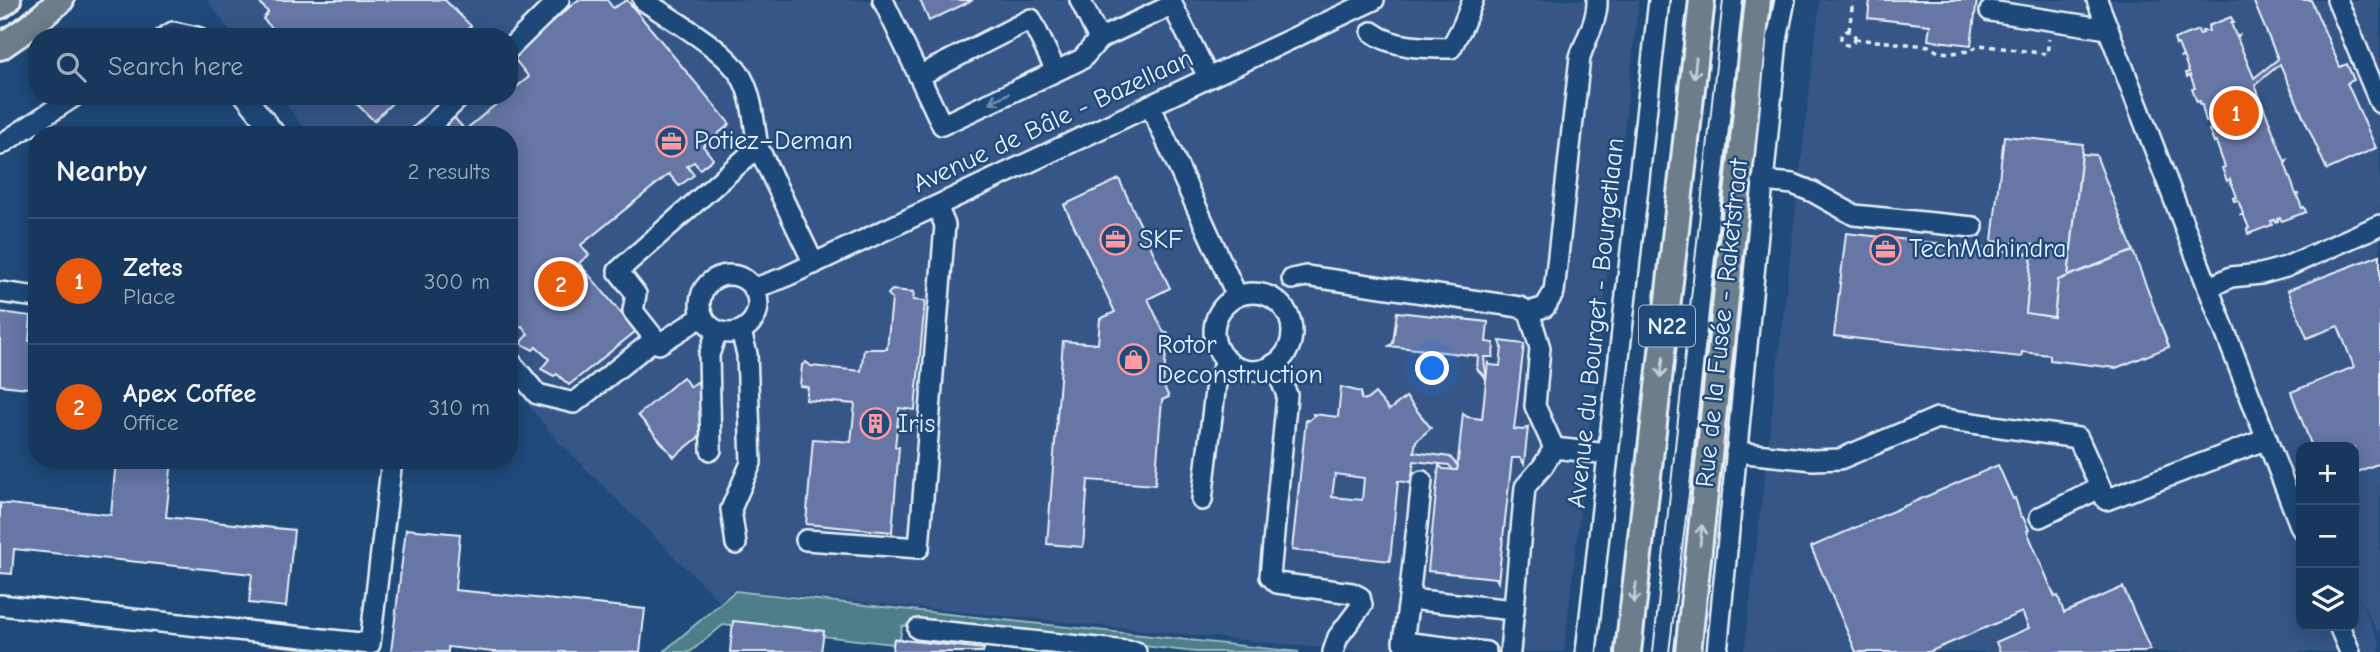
<!DOCTYPE html>
<html lang="en">
<head>
<meta charset="utf-8">
<style>
	:root { --surface:#17385c; --page:#244365; --text:#f1f3f6; --muted:#9eacbb; --line:#365272; --accent:#ea580c }
	body { margin:0; font-family:"Comic Neue",sans-serif; background:var(--page); color:var(--text) }
	.controls { position:absolute; right:21px; bottom:21px; display:grid; overflow:hidden; border-radius:14px; box-shadow:0 4px 18px #0003 }
	.controls button { width:63px; height:63px; display:grid; place-items:center; padding:0; border:0; border-bottom:2px solid var(--line); background:var(--surface); color:var(--text); font:35px sans-serif }
	.you { position:absolute; left:1433px; top:369px; width:24px; height:24px; margin:-18px; border:5px solid #fff; border-radius:50%; background:#1a73e8; box-shadow:0 0 0 10px #1a73e833 }
	.badge { display:grid; place-items:center; width:46px; height:46px; border-radius:50%; background:var(--accent); color:#fff; font-size:23px; font-weight:700 }
	.pin { position:absolute; translate:-50% -50%; border:4px solid #fff; box-shadow:0 2px 7px #0006 }
	.list { margin:0; padding:0; list-style:none }
	h2 { display:flex; justify-content:space-between; align-items:center; height:91px; margin:0; padding:0 28px; font-size:30px }
	h2 small { font-size:23px; font-weight:400; color:var(--muted) }
	.list li { display:grid; grid-template-columns:46px 1fr auto; gap:21px; align-items:center; box-sizing:border-box; height:126px; padding:0 28px; border-top:2px solid var(--line) }
	.list b { display:block; font-size:26px; white-space:nowrap }
	.list p { margin:0; font-size:23px; white-space:nowrap; color:var(--muted) }
	.list em { font-size:23px; font-style:normal; color:var(--muted) }
	.icon { flex:none; width:38px; height:38px; fill:none; stroke:currentColor; stroke-width:2; stroke-linecap:round; stroke-linejoin:round }
	.map { position:relative; flex:none; width:2380px; height:652px; overflow:hidden }
	.search { position:absolute; background:var(--surface); box-shadow:0 4px 18px #0003; left:28px; top:28px; width:490px; height:77px; display:flex; align-items:center; gap:18px; box-sizing:border-box; padding:0 24px; border-radius:28px; color:var(--muted); font-size:26px }
	.panel { position:absolute; background:var(--surface); box-shadow:0 4px 18px #0003; left:28px; top:126px; width:490px; height:343px; border-radius:28px }
	.map>svg:first-child { display:block }
	.built { fill:#345787; fill-rule:evenodd }
	.green { fill:#4d7e89; stroke:#9ab8c0; stroke-width:2 }
	.building { fill:#6676a5; stroke:#e8f1f8; stroke-width:2; fill-rule:evenodd }
	.lines { fill:none; stroke-linecap:round; stroke-linejoin:round }
	.minor-casing { stroke:#e8f1f8; stroke-width:24 }
	.major-casing { stroke:#e8f1f8; stroke-width:30 }
	.path { stroke:#e8f1f8; stroke-width:3.5; stroke-dasharray:5 5; stroke-linecap:butt }
	.minor { stroke:#1f4a7a; stroke-width:19 }
	.major { stroke:#6c7d8b; stroke-width:24 }
	.tram { stroke:#e8f1f8; stroke-width:2 }
	.oneway { stroke:#c3ced7 }
	.oneway2 { stroke:#6f8dac }
	.labels { text-anchor:middle; dominant-baseline:central; stroke-width:5; stroke-linejoin:round; paint-order:stroke }
	.shield { fill:#1f4a7a; stroke:#acbfd2; stroke-width:2 }
	.shield-label { font-size:24px; font-weight:bold; fill:#e8f1f8 }
	.street-label { font-size:26px; fill:#e8f1f8; stroke:#1f4a7a }
	.poi-label { font-size:26px; fill:#e8f1f8; stroke:#1f4a7a; text-anchor:start }
</style>
</head>
<body>
<div class="map">
<svg width="2380" height="652" viewBox="0 0 2380 652">
	<rect width="100%" height="100%" fill="#1f4a7a"/>
	<filter id="ink" filterUnits="userSpaceOnUse"><feTurbulence type="fractalNoise" baseFrequency=".0143" numOctaves="2"/><feDisplacementMap in="SourceGraphic" scale="14" xChannelSelector="R" yChannelSelector="G"/><feConvolveMatrix kernelMatrix="1 2 1 2 8 2 1 2 1" color-interpolation-filters="sRGB"/></filter>
	<g filter="url(#ink)">
		<!-- built -->
		<g class="built">
			<path d="M207,0H1639L1564,652H1363L733,589L720,602L558,441L509,382V135H309L280,96H509V37H235Z"/>
			<path d="M1820,0H2380V636L2355,591L2380,643V652H1744ZM2301,447H2354V626H2301Z"/>
		</g>
		<!-- green -->
		<path class="green" d="M735,591L1299,652H1196L943,623L902,626L900,639H894L893,644L723,625L690,652H663Z"/>
		<!-- building -->
		<g class="building">
			<path d="M257,0H445L471,26L460,37H281L263,19L268,12Z"/>
			<path d="M578,0H607L613,8L627,0L730,124L703,146L713,159L700,169L694,162L687,166L694,175L679,186L669,174L581,245L589,255L579,263L636,331L569,385L557,374L554,376L541,369L549,359L536,347L533,350L520,343L528,334L522,326L518,328L509,322V135H430L452,115L465,130L506,96H509V93L529,77L512,56Z"/>
			<path d="M920,0H973L929,21Z"/>
			<path d="M1870,0H1977L1971,45L1928,40L1930,25L1868,18Z"/>
			<path d="M2253,0H2311L2340,67L2347,64L2354,80L2347,83L2376,148L2327,170L2280,64L2255,85L2285,162L2287,161L2285,164L2296,194H2299L2297,195L2302,208L2304,207L2306,212L2282,221L2280,218L2277,219L2278,221L2275,222L2274,220L2271,221L2272,225L2248,234L2247,229L2249,228L2244,216L2241,215L2243,214L2238,200L2234,201L2233,198L2237,197L2232,184L2229,183H2231L2230,179L2227,181L2222,168L2225,167L2216,142L2214,143L2209,130L2211,129L2210,126L2208,121L2206,122L2202,105L2199,104H2201L2200,101L2197,102L2192,89L2195,88L2190,75L2187,77L2186,73L2189,72L2184,58L2181,57L2183,56L2178,44L2176,45L2174,39L2198,30L2199,34L2203,33L2202,31H2209L2208,26L2231,17L2234,23H2231L2236,36L2239,35L2237,38L2254,78L2278,59Z"/>
			<path d="M349,96H399L374,121Z"/>
			<path d="M2004,136L2083,144L2071,249L1992,241Z"/>
			<path d="M2082,154L2096,155L2133,251L2068,276Z"/>
			<path d="M1119,179L1170,288L1148,299L1164,333H1168L1163,385L1169,397L1162,400L1155,485L1088,480L1083,547L1047,544L1063,341L1098,344L1100,319L1115,312L1064,205Z"/>
			<path d="M1846,233L2032,254L2026,313L2054,317L2058,280L2133,251L2169,347L2116,368L2050,360V355L2022,352L2021,357L1834,336Z"/>
			<path d="M2016,243L2071,249L2068,276L2058,280L2054,317L2026,313L2032,254L2015,252Z"/>
			<path d="M2380,255V463L2354,473V447H2312L2291,392L2354,367L2338,326L2307,338L2288,290Z"/>
			<path d="M892,290L914,292L913,300L925,301L915,410L899,408L895,447H899L892,532L806,524L813,439L851,442L855,404L806,400L808,387L800,386L802,365L806,362L811,366L861,371L864,349H887L892,299L888,294Z"/>
			<path d="M0,312L31,316L29,341L37,342V389L0,385Z"/>
			<path d="M1397,312L1488,322L1486,342L1494,343L1493,357H1484L1486,379L1477,369L1478,356L1389,346L1393,343Z"/>
			<path d="M1500,341L1524,344L1514,429L1523,430L1528,427L1524,464L1520,458H1512L1498,582L1496,578L1428,571L1439,465L1443,469L1457,470L1463,413L1467,417L1482,419L1488,362L1490,365L1500,366L1502,347Z"/>
			<path d="M683,377L690,387L697,382L703,391L704,433L674,457L638,415Z"/>
			<path d="M1341,387L1361,392V399L1367,400L1375,393L1389,410L1406,397L1431,428L1416,441L1414,452L1450,457L1458,466L1457,470H1453L1449,465L1414,461L1411,483L1398,481L1390,561L1292,550L1306,420L1308,421L1314,416L1313,414L1338,417ZM1335,474L1364,478L1362,500L1332,497Z"/>
			<path d="M116,460H172L166,517L294,530L286,607L249,603L252,574L14,549L12,574L0,573V503L111,515Z"/>
			<path d="M1998,465L2013,499L2015,498L2021,517H2023L2029,530L2027,531L2055,597L2058,596L2064,613L2123,587L2150,649L2144,652H2000L1996,642L2029,628L2022,612L1929,652H1856L1811,547Z"/>
			<path d="M406,529L460,534L455,590L645,609L640,652H493L448,647V652H391Z"/>
			<path d="M733,621L824,631L821,652H730Z"/>
			<path d="M894,639L984,649L983,652H892Z"/>
		</g>
		<g class="lines">
			<defs>
				<g id="minor">
					<path d="M643,0C672,20 725,48 742,78C753,98 754,125 758,147"/>
					<path d="M883,0L942,125L1082,59L1099,39"/>
					<path d="M1080,0L1099,39L1172,5"/>
					<path d="M1170,0L1208,77"/>
					<path d="M2097,0L2301,528"/>
					<path d="M2337,0L2380,103"/>
					<path d="M1990,11L2108,29"/>
					<path d="M1372,32C1393,48 1425,48 1451,48L1463,25L1473,0"/>
					<path d="M165,37L173,32L197,37"/>
					<path d="M509,49L559,0"/>
					<path d="M919,76L1031,19L1056,71"/>
					<path d="M245,96L276,135"/>
					<path d="M1150,105L1237,296"/>
					<path d="M421,135L461,96"/>
					<path d="M0,145L75,96"/>
					<path d="M1762,181L1793,184L1813,192L1854,215L1973,227"/>
					<circle cx="729" cy="304" r="29"/>
					<path d="M1292,279L1306,276L1520,307L1529,312L1545,307L1554,292L1580,57C1586,38 1598,20 1597,0"/>
					<path d="M755,288L783,278L1374,0"/>
					<path d="M2208,288L2231,277L2261,274L2286,267L2380,225"/>
					<path d="M0,292L37,297"/>
					<circle cx="1253" cy="332" r="39"/>
					<path d="M703,316L659,344L633,311L636,294L618,271L758,147L814,264"/>
					<path d="M509,360L537,394L574,403L655,339"/>
					<path d="M1274,364L1287,395L1270,576L1277,583L1352,593L1360,597L1362,605L1338,637L1333,652"/>
					<path d="M1554,448L1608,454"/>
					<path d="M711,450L709,355L717,331"/>
					<path d="M1736,452L1813,460L1840,459L1937,418L2078,438L2106,500L2267,439"/>
					<path d="M1422,481L1409,599L1514,610"/>
					<path d="M1202,500L1216,383L1227,360"/>
					<path d="M2040,517L2100,488"/>
					<path d="M806,540L919,548L945,225L937,206"/>
					<path d="M736,544L731,509L751,463L747,354L741,332"/>
					<path d="M1409,599L1403,642L1486,652"/>
					<path d="M0,605L370,644L392,460"/>
					<path d="M2339,626L2350,652"/>
					<path d="M918,629L1136,652"/>
					<path d="M1510,652L1525,487L1543,466L1554,448L1535,406L1540,348L1529,312"/>
					<path d="M1586,652L1659,0"/>
					<path d="M1717,652L1777,40L1785,0"/>
				</g>
				<g id="major">
					<path d="M0,6L8,0"/>
					<path d="M0,47L29,27L61,0"/>
					<path d="M1628,652L1702,0"/>
					<path d="M1688,652L1758,0"/>
				</g>
			</defs>
			<!-- minor casing -->
			<use href="#minor" class="minor-casing"/>
			<!-- major casing -->
			<use href="#major" class="major-casing"/>
			<!-- path -->
			<g class="path">
				<circle cx="1848" cy="38" r="7"/>
				<path d="M1849,31L1853,0"/>
				<path d="M1855,39L1929,46L1938,52L1952,53L1969,51L1980,45L2047,54L2049,39"/>
				<path d="M1276,300L1283,292"/>
			</g>
			<!-- minor -->
			<use href="#minor" class="minor"/>
			<!-- major -->
			<use href="#major" class="major"/>
			<!-- tram -->
			<g class="tram">
				<path d="M1653,652L1723,0"/>
				<path d="M1669,652L1690,486L1743,0"/>
			</g>
		</g>
		<!-- one-way arrows -->
		<defs><path id="oneway-shaft" d="M-6 0H5M1.5-3L5.5 0L1.5 3" fill="none" stroke-width="1.6" stroke-linecap="round" stroke-linejoin="round" transform="scale(1.75)"/></defs>
		<g class="oneway">
			<use href="#oneway-shaft" transform="translate(1695 68) rotate(96)"/>
			<use href="#oneway-shaft" transform="translate(1662 367) rotate(97)"/>
			<use href="#oneway-shaft" transform="translate(1701 535) rotate(-84)"/>
			<use href="#oneway-shaft" transform="translate(1635 593) rotate(97)"/>
		</g>
		<use class="oneway2" href="#oneway-shaft" transform="translate(999 98) rotate(155)"/>
	</g>
	<!-- icons -->
	<defs>
		<symbol id="office-ring" viewBox="-11 -11 22 22"><circle r="9.5" fill="#1f4a7a" stroke="#ff9aa2" stroke-width="1.5"/><path d="M-6-3h4V-5.5h4V-3h4V5H-6ZM-1-4.5V-3h2v-1.5ZM-6 0V1H6V0Z" fill="#ff9aa2"/></symbol>
		<symbol id="shop-ring" viewBox="-11 -11 22 22"><circle r="9.5" fill="#1f4a7a" stroke="#ff9aa2" stroke-width="1.5"/><path d="M-5-2.5h2.3a2.7 3.5 0 0 1 5.4 0H5L5.5 6h-11ZM-1.5-2.5h3a1.5 2.3 0 0 0-3 0Z" fill="#ff9aa2"/></symbol>
		<symbol id="building-ring" viewBox="-11 -11 22 22"><circle r="9.5" fill="#1f4a7a" stroke="#ff9aa2" stroke-width="1.5"/><path d="M-4-6H4V6H1V3H-1V6H-4ZM-2.5-4.3h1.7v1.8h-1.7ZM.8-4.3h1.7v1.8H.8ZM-2.5-1h1.7V.8h-1.7ZM.8-1h1.7V.8H.8Z" fill="#ff9aa2"/></symbol>
	</defs>
	<g fill-rule="evenodd">
		<use href="#office-ring" x="654" y="124" width="35" height="35"/>
		<use href="#office-ring" x="1098" y="222" width="35" height="35"/>
		<use href="#office-ring" x="1868" y="232" width="35" height="35"/>
		<use href="#shop-ring" x="1116" y="342" width="35" height="35"/>
		<use href="#building-ring" x="858" y="406" width="35" height="35"/>
	</g>
	<g class="labels">
		<!-- shield labels -->
		<rect class="shield" x="1639" y="305.5" width="56" height="41" rx="5"/>
		<g class="shield-label">
			<text x="1667" y="326">N22</text>
		</g>
		<!-- street labels -->
		<g class="street-label">
			<text transform="translate(1053 121) rotate(-25)">Avenue de Bâle - Bazellaan</text>
			<text transform="translate(1596 323) rotate(-84)">Avenue du Bourget - Bourgetlaan</text>
			<text transform="translate(1722 323) rotate(-84)">Rue de la Fusée - Raketstraat</text>
		</g>
		<!-- poi labels -->
		<g class="poi-label">
			<text x="694" y="141">Potiez–Deman</text>
			<text x="1139" y="240">SKF</text>
			<text x="1909" y="249">TechMahindra</text>
			<text x="1157" y="345">Rotor<tspan x="1157" dy="30">Deconstruction</tspan></text>
			<text x="898" y="424">Iris</text>
		</g>
	</g>
</svg>
<div class="controls">
<button>+</button>
<button>−</button>
<button><svg class="icon" aria-label="layers" viewBox="0 0 24 24"><path d="M12 4l9 5-9 5-9-5zM3 14l9 5 9-5"/></svg></button>
</div>
<div class="you"></div>
<div class="pin badge" style="left:2236px;top:113px">1</div>
<div class="pin badge" style="left:561px;top:284px">2</div>
<div class="search"><svg class="icon" aria-label="search" viewBox="0 0 24 24"><circle cx="10" cy="10" r="6"/><path d="M15 15l6 6"/></svg>Search here</div>
<section class="panel">
<h2>Nearby<small>2 results</small></h2>
<ul class="list">
<li><span class="badge">1</span><div><b>Zetes</b><p>Place</p></div><em>300 m</em></li>
<li><span class="badge">2</span><div><b>Apex Coffee</b><p>Office</p></div><em>310 m</em></li>
</ul>
</section>
</div>
</body>
</html>
